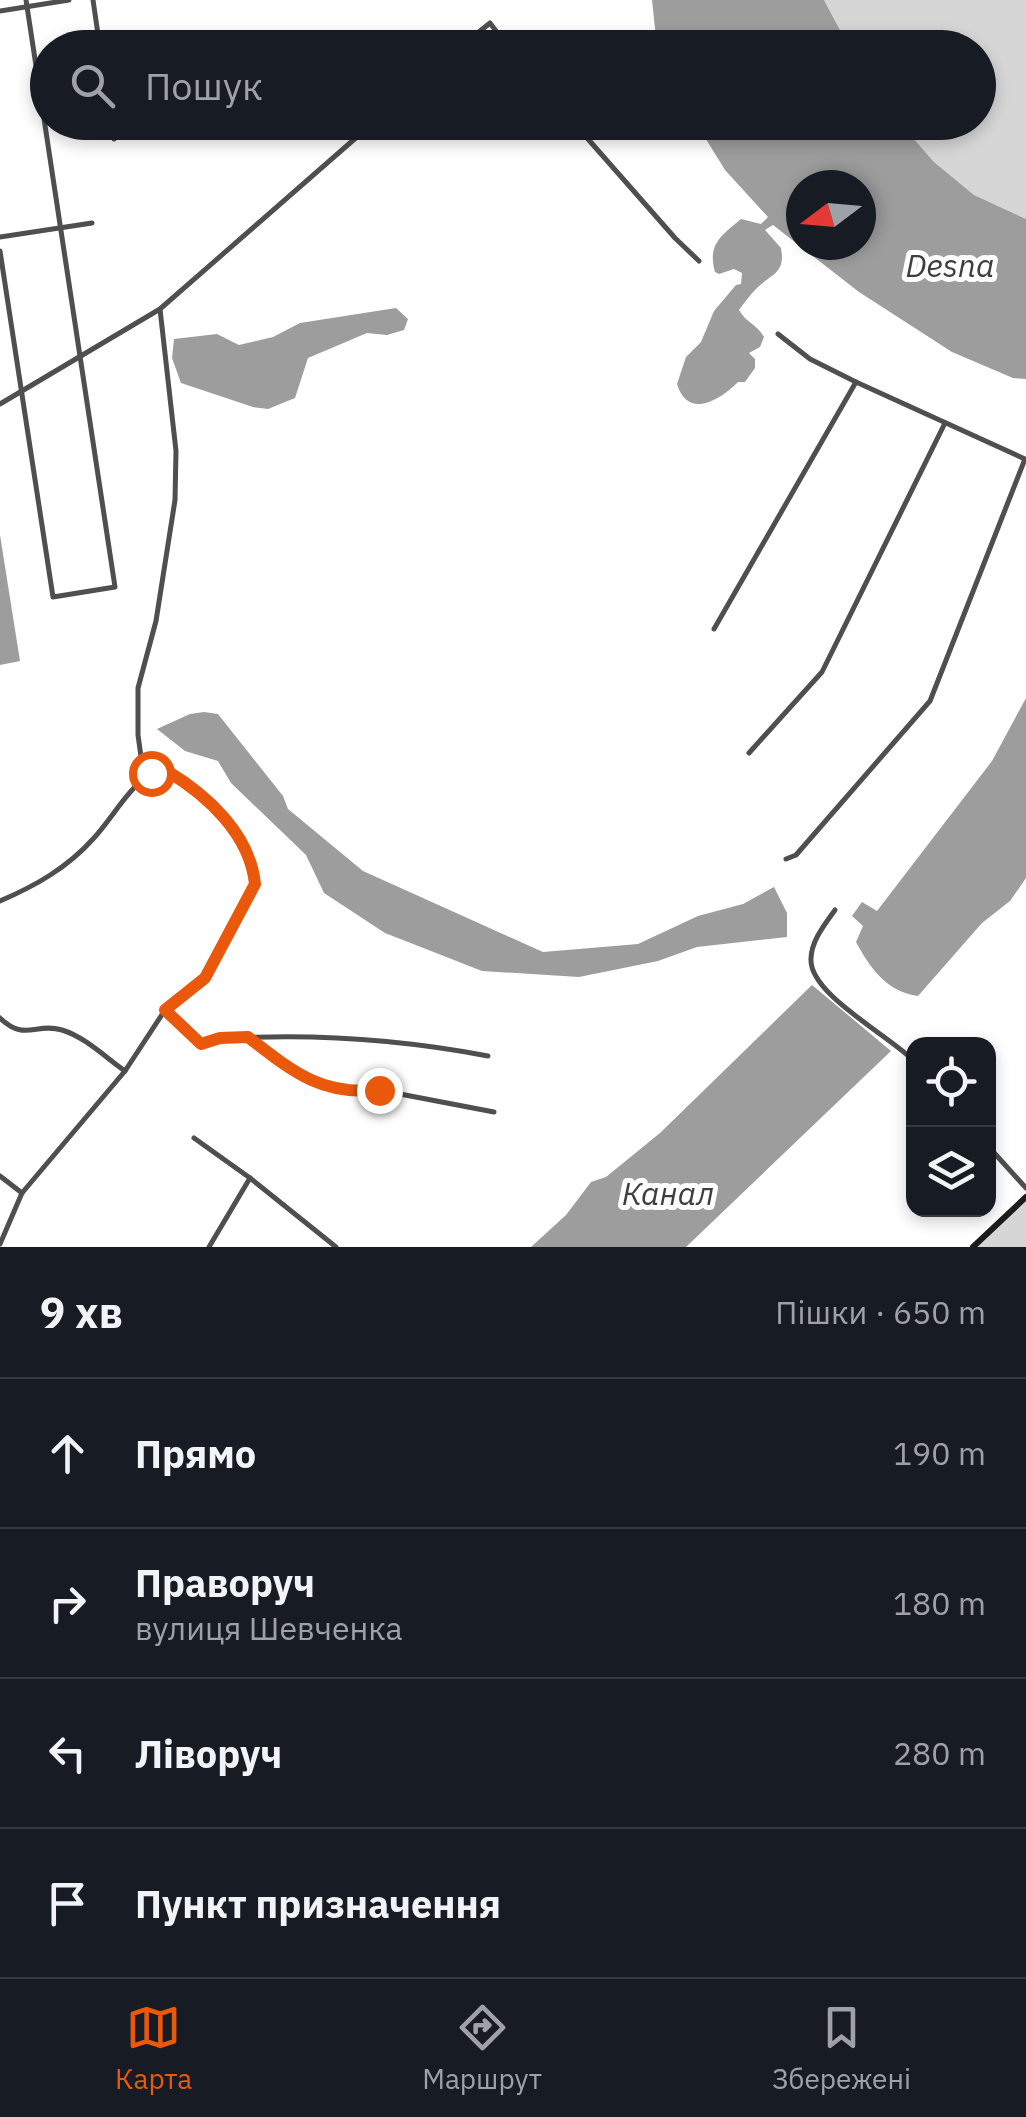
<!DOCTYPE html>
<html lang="uk">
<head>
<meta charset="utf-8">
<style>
	:root { --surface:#171b24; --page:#242831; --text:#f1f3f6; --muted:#9ea1a6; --line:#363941; --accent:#ea580c }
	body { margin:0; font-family:"IBM Plex Sans",sans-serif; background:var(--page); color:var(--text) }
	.controls { position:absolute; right:30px; bottom:30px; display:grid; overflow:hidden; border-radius:20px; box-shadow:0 5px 15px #0003 }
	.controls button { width:90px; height:90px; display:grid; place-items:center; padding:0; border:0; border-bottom:2px solid var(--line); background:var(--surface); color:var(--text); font:50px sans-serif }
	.compass { position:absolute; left:786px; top:170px; width:90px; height:90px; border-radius:50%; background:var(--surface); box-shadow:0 5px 15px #0003; rotate:254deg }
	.stop { position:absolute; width:30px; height:30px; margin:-22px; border:8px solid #ea580c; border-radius:50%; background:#fff }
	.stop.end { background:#ea580c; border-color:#fff; box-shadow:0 2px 10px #0008 }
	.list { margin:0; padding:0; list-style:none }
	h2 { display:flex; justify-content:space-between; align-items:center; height:130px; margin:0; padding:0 40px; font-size:42px }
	h2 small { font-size:32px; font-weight:400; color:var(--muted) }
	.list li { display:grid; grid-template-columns:65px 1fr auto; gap:30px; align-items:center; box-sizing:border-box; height:150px; padding:0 40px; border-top:2px solid var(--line) }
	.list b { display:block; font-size:38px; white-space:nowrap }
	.list p { margin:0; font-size:32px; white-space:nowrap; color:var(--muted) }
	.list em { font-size:32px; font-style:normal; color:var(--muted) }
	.icon { flex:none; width:55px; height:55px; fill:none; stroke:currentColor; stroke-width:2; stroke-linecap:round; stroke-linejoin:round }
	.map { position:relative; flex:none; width:1026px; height:1247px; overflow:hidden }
	.search { position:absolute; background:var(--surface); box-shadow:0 5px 15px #0003; left:30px; right:30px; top:30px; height:110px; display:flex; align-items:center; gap:25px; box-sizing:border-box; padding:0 35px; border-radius:55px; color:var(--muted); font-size:38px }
	.sheet { height:730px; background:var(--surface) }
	nav { display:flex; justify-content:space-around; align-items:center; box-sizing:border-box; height:140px; border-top:2px solid var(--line); background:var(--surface); font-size:28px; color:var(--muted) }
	nav a { display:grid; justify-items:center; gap:5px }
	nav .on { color:var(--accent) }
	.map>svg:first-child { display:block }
	.green { fill:#d6d6d6 }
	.water { fill:#9d9d9d; fill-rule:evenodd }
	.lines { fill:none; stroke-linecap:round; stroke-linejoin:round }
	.street { stroke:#4f4f4f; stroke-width:5 }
	.secondary { stroke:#1c1c1c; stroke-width:6 }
	.route { stroke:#ea580c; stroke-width:12 }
	.labels { text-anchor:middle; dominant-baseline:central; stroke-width:10; stroke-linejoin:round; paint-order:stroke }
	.water-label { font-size:32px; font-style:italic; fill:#3e3e3e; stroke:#fff }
</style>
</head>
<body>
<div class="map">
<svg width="1026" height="1247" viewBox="0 0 1026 1247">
	<rect width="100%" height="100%" fill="#fff"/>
	<!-- green -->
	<g class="green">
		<path d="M824,0H1026V219L974,195L934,162L900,123L978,122V48L849,47Z"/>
		<path d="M1026,1199V1247H976Z"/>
	</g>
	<!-- water -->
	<g class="water">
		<path d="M652,0H824L849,47H657Z"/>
		<path d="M696,123H900L934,162L974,195L1026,219V379L1013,378L952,352L859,292L773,225L765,230L781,248C786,275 770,274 756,289C750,295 744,303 739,310C746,323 757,324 764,337L760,347L749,353L755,359V368L745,382H738C720,400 688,420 677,384L686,357L701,342L714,311L736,285L741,284L742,273L734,269L719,274L715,272C707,244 722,235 741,219L761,224L768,217L725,170ZM801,185H861V245H801Z"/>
		<path d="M396,308L408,319L404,330L387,335L367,333L308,358L295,398L268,409L253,407L181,383L172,358L174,339L217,334L239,345L273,337L300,323Z"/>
		<path d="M0,535L20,661L0,665Z"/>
		<path d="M1026,698V878L1010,901L982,923L918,996C887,992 870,968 856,942L863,926L852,916L862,902L877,911L992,761Z"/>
		<path d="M204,712L218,714L283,796L288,809L363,871L543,952L638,944L698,916L743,904L774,887L787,913V937L697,947L658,961L579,977L482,971L385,933L324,893L306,855L231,783L218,761L185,751L157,729L190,714Z"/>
		<path d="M812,985L891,1051L686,1247H531L566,1215L591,1182L606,1177L660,1133Z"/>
	</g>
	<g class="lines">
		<!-- street -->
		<g class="street">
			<path d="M93,0L100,48"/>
			<path d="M0,11L69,0"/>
			<path d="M459,48L490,23L509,48"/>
			<path d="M112,122L114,139"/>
			<path d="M573,122L675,238L699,261"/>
			<path d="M0,237L92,223"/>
			<path d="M0,251L53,597L115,587L26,0"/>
			<path d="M778,334L810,359L856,382L1025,459L930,701L796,855L786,859"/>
			<path d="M0,404L160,309L374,122"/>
			<path d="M714,629L856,382"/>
			<path d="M749,753L822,672L945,423"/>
			<path d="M144,778L138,735V688L156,621L175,500L176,451L160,309"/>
			<path d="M0,901C35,886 67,868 93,839C114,817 131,781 159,770C200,775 250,844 255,883L205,978L165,1010L125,1071L22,1193L0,1244"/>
			<path d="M835,910C825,924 811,941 811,959C809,994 890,1036 914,1061"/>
			<path d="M165,1010L201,1044L220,1039C311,1033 398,1039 488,1056"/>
			<path d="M0,1018C25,1042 36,1022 62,1030C85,1037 105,1057 125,1071"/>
			<path d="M249,1038L287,1067L335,1090H379L494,1112"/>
			<path d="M194,1138L250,1178L209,1247"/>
			<path d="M988,1146L1026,1188"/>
			<path d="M0,1176L22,1193"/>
			<path d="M250,1178L336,1247"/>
		</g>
		<!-- secondary -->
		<path class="secondary" d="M973,1247L1026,1197"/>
	</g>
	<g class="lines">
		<!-- route -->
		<path class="route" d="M151,773L167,771C207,795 250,834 255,884L205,978L165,1010L201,1044L220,1038L248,1037C292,1071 321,1096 379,1090"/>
	</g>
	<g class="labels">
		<!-- water labels -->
		<g class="water-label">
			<text x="950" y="265">Desna</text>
			<text x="668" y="1193">Канал</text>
		</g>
	</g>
</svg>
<div class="controls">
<button><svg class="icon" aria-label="locate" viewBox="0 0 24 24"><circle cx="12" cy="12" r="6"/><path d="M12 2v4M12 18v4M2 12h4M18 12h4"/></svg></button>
<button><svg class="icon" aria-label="layers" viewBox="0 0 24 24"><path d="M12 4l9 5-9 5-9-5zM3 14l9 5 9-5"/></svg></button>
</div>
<svg class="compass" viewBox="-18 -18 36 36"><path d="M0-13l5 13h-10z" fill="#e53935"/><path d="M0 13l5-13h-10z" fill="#9ea1a6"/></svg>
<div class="stop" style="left:151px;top:773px"></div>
<div class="stop end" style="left:379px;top:1090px"></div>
<div class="search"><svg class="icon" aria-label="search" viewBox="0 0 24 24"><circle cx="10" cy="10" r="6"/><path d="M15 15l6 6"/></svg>Пошук</div>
</div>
<section class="sheet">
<h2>9 хв<small>Пішки · 650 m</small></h2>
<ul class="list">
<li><svg class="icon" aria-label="ahead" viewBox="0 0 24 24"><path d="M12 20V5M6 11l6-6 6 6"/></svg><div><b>Прямо</b></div><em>190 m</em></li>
<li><svg class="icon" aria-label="right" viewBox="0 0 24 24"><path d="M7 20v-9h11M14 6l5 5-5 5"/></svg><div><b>Праворуч</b><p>вулиця Шевченка</p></div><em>180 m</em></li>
<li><svg class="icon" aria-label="left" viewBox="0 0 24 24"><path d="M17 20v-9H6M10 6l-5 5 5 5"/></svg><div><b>Ліворуч</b></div><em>280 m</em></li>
<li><svg class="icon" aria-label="arrive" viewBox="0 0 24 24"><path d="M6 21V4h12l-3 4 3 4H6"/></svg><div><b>Пункт призначення</b></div></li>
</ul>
</section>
<nav>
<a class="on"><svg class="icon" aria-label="map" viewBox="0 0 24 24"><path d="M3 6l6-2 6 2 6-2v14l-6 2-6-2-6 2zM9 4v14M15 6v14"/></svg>Карта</a>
<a><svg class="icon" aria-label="directions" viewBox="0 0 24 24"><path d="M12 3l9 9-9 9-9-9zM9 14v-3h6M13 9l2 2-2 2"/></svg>Маршрут</a>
<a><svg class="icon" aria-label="saved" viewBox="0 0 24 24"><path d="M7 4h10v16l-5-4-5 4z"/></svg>Збережені</a>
</nav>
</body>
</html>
